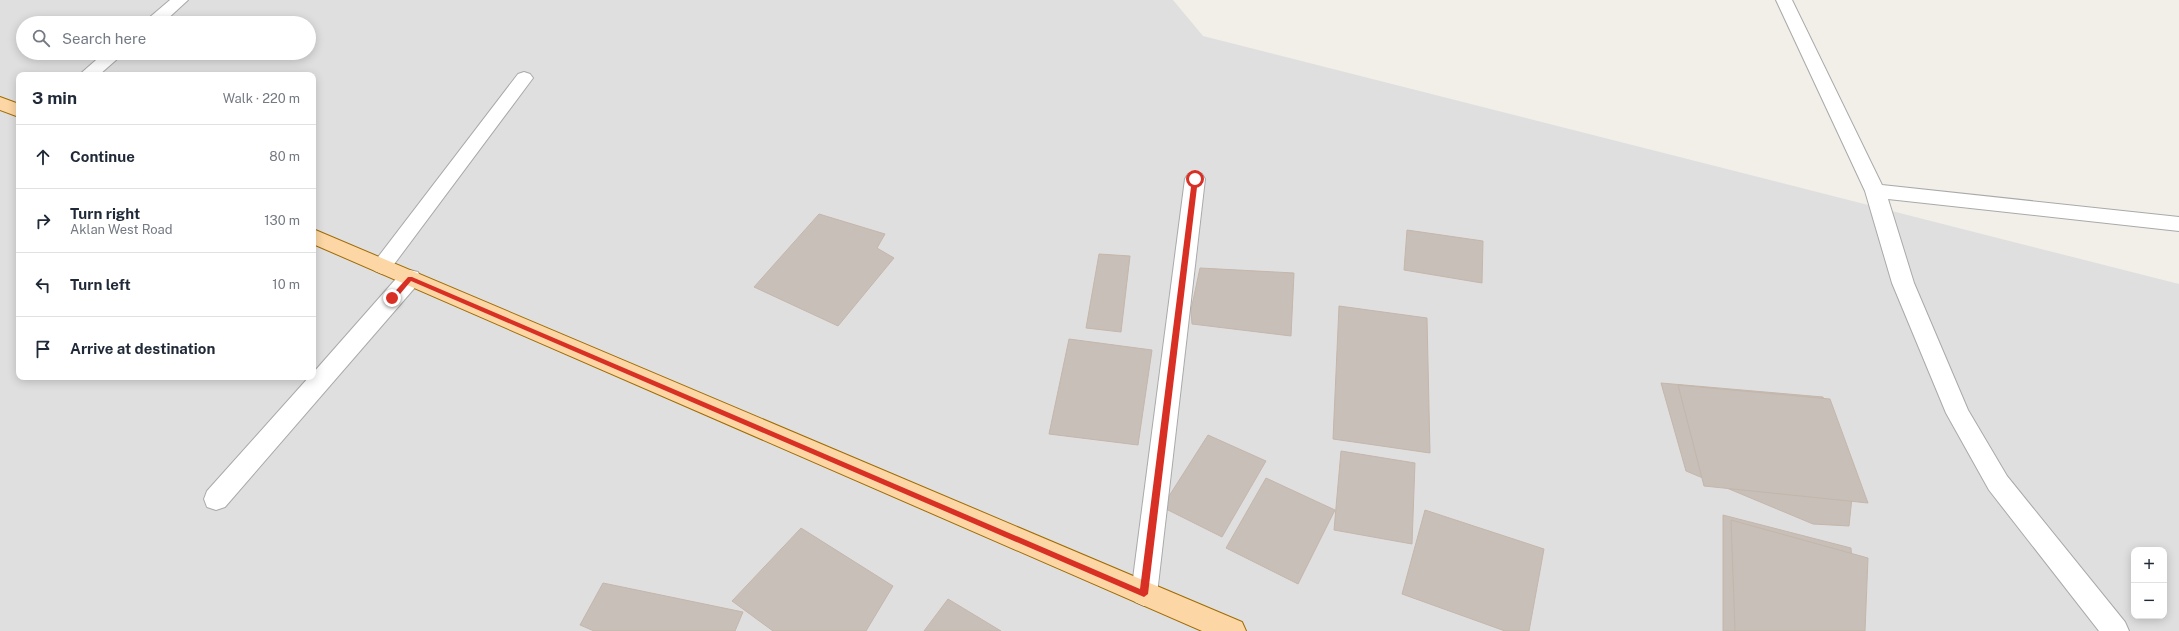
<!DOCTYPE html>
<html lang="en">
<head>
<meta charset="utf-8">
<style>
	:root { --surface:#fff; --page:#f6f6f7; --text:#1f2937; --muted:#747a83; --line:#e0e1e3 }
	body { margin:0; font-family:"Public Sans",sans-serif; background:var(--page); color:var(--text) }
	.controls { position:absolute; right:12px; bottom:12px; display:grid; overflow:hidden; border-radius:8px; box-shadow:0 2px 10px #0003 }
	.controls button { width:36px; height:36px; display:grid; place-items:center; padding:0; border:0; border-bottom:1px solid var(--line); background:var(--surface); color:var(--text); font:20px sans-serif }
	.stop { position:absolute; width:12px; height:12px; margin:-9px; border:3px solid #d93025; border-radius:50%; background:#fff }
	.stop.end { background:#d93025; border-color:#fff; box-shadow:0 1px 4px #0008 }
	.list { margin:0; padding:0; list-style:none }
	h2 { display:flex; justify-content:space-between; align-items:center; height:52px; margin:0; padding:0 16px; font-size:17px }
	h2 small { font-size:13px; font-weight:400; color:var(--muted) }
	.list li { display:grid; grid-template-columns:26px 1fr auto; gap:12px; align-items:center; box-sizing:border-box; height:64px; padding:0 16px; border-top:1px solid var(--line) }
	.list b { display:block; font-size:15px; white-space:nowrap }
	.list p { margin:0; font-size:13px; white-space:nowrap; color:var(--muted) }
	.list em { font-size:13px; font-style:normal; color:var(--muted) }
	.icon { flex:none; width:22px; height:22px; fill:none; stroke:currentColor; stroke-width:2; stroke-linecap:round; stroke-linejoin:round }
	.map { position:relative; flex:none; width:2179px; height:631px; overflow:hidden }
	.search { position:absolute; background:var(--surface); box-shadow:0 2px 10px #0003; left:16px; top:16px; width:300px; height:44px; display:flex; align-items:center; gap:10px; box-sizing:border-box; padding:0 14px; border-radius:22px; color:var(--muted); font-size:15px }
	.panel { position:absolute; background:var(--surface); box-shadow:0 2px 10px #0003; left:16px; top:72px; width:300px; height:308px; border-radius:8px }
	.map>svg:first-child { display:block }
	.residential { fill:#e0dfdf; fill-rule:evenodd }
	.building { fill:#c7bfb8; stroke:#c4b6ab }
	.lines { fill:none; stroke-linecap:round; stroke-linejoin:round }
	.service-casing { stroke:#a9a9a9; stroke-width:2 }
	.minor-casing { stroke:#a9a9a9; stroke-width:2 }
	.primary-casing { stroke:#a06b00; stroke-width:2 }
	.service { fill:#fff; fill-rule:evenodd }
	.minor { fill:#fff; fill-rule:evenodd }
	.primary { fill:#fcd6a4; fill-rule:evenodd }
	.route { fill:#d93025 }
</style>
</head>
<body>
<div class="map">
<svg width="2179" height="631" viewBox="0 0 2179 631">
	<rect width="100%" height="100%" fill="#f2efe9"/>
	<!-- residential -->
	<path class="residential" d="M0,0H1173L1203,36L2179,284V631H0ZM23,23H309V53H23ZM19,75H313V377H19ZM2134,550H2164V616H2134Z"/>
	<!-- building -->
	<g class="building">
		<path d="M819,214L885,234L877,248L894,258L838,326L754,287Z"/>
		<path d="M1407,230L1483,241L1482,283L1404,270Z"/>
		<path d="M1099,254L1130,256L1121,332L1086,328Z"/>
		<path d="M1200,268L1294,273L1291,336L1192,324L1191,310Z"/>
		<path d="M1339,306L1427,318L1430,453L1333,439Z"/>
		<path d="M1069,339L1152,350L1138,445L1049,434Z"/>
		<path d="M1661,383L1823,397L1855,469L1849,526L1813,524L1686,471Z"/>
		<path d="M1678,385L1830,399L1868,503L1704,486Z"/>
		<path d="M1208,435L1266,461L1222,537L1162,507Z"/>
		<path d="M1341,451L1415,463L1412,544L1334,530Z"/>
		<path d="M1266,478L1335,510L1298,584L1226,548Z"/>
		<path d="M1425,510L1544,549L1529,631H1505L1402,594Z"/>
		<path d="M1723,515L1851,548L1858,631H1723Z"/>
		<path d="M1731,520L1868,558L1865,631H1735Z"/>
		<path d="M801,528L893,586L866,631H773L732,601Z"/>
		<path d="M603,583L743,612L735,631H594L580,625Z"/>
		<path d="M948,599L1001,631H924Z"/>
	</g>
	<g class="lines">
		<defs>
			<path id="service" d="M410,270L418,272L421,278L418,284L225,507L216,510L207,507L204,499L207,491L309,377H313V373L402,272Z"/>
			<g id="minor">
				<path d="M170,0H188L163,23H143Z"/>
				<path d="M1776,0H1792L1882,185L2179,217V231L1888,199L1914,283L1968,410L2007,476L2125,622L2129,631H2099L1989,490L1946,413L1892,283L1865,191Z"/>
				<path d="M104,53H124L99,75H79Z"/>
				<path d="M524,72L530,74L533,78L530,82L389,271L382,274L375,271L371,266L375,261L518,74Z"/>
				<path d="M1195,172L1202,174L1205,179L1157,594L1153,602L1144,606L1135,602L1131,594L1185,179L1188,174Z"/>
			</g>
			<g id="primary">
				<path d="M0,97L19,104V117L0,110Z"/>
				<path d="M313,229L1242,622L1246,631H1202L313,244Z"/>
			</g>
		</defs>
		<!-- service casing -->
		<use href="#service" class="service-casing"/>
		<!-- minor casing -->
		<use href="#minor" class="minor-casing"/>
		<!-- primary casing -->
		<use href="#primary" class="primary-casing"/>
		<!-- service -->
		<use href="#service" class="service"/>
		<!-- minor -->
		<use href="#minor" class="minor"/>
		<!-- primary -->
		<use href="#primary" class="primary"/>
	</g>
	<!-- route -->
	<path class="route" d="M1195,177L1198,179L1148,594L1144,597L411,281L395,300L389,298L408,277H412L1140,589L1192,179Z"/>
</svg>
<div class="controls">
<button>+</button>
<button>−</button>
</div>
<div class="stop" style="left:1195px;top:179px"></div>
<div class="stop end" style="left:392px;top:298px"></div>
<div class="search"><svg class="icon" aria-label="search" viewBox="0 0 24 24"><circle cx="10" cy="10" r="6"/><path d="M15 15l6 6"/></svg>Search here</div>
<section class="panel">
<h2>3 min<small>Walk · 220 m</small></h2>
<ul class="list">
<li><svg class="icon" aria-label="ahead" viewBox="0 0 24 24"><path d="M12 20V5M6 11l6-6 6 6"/></svg><div><b>Continue</b></div><em>80 m</em></li>
<li><svg class="icon" aria-label="right" viewBox="0 0 24 24"><path d="M7 20v-9h11M14 6l5 5-5 5"/></svg><div><b>Turn right</b><p>Aklan West Road</p></div><em>130 m</em></li>
<li><svg class="icon" aria-label="left" viewBox="0 0 24 24"><path d="M17 20v-9H6M10 6l-5 5 5 5"/></svg><div><b>Turn left</b></div><em>10 m</em></li>
<li><svg class="icon" aria-label="arrive" viewBox="0 0 24 24"><path d="M6 21V4h12l-3 4 3 4H6"/></svg><div><b>Arrive at destination</b></div></li>
</ul>
</section>
</div>
</body>
</html>
